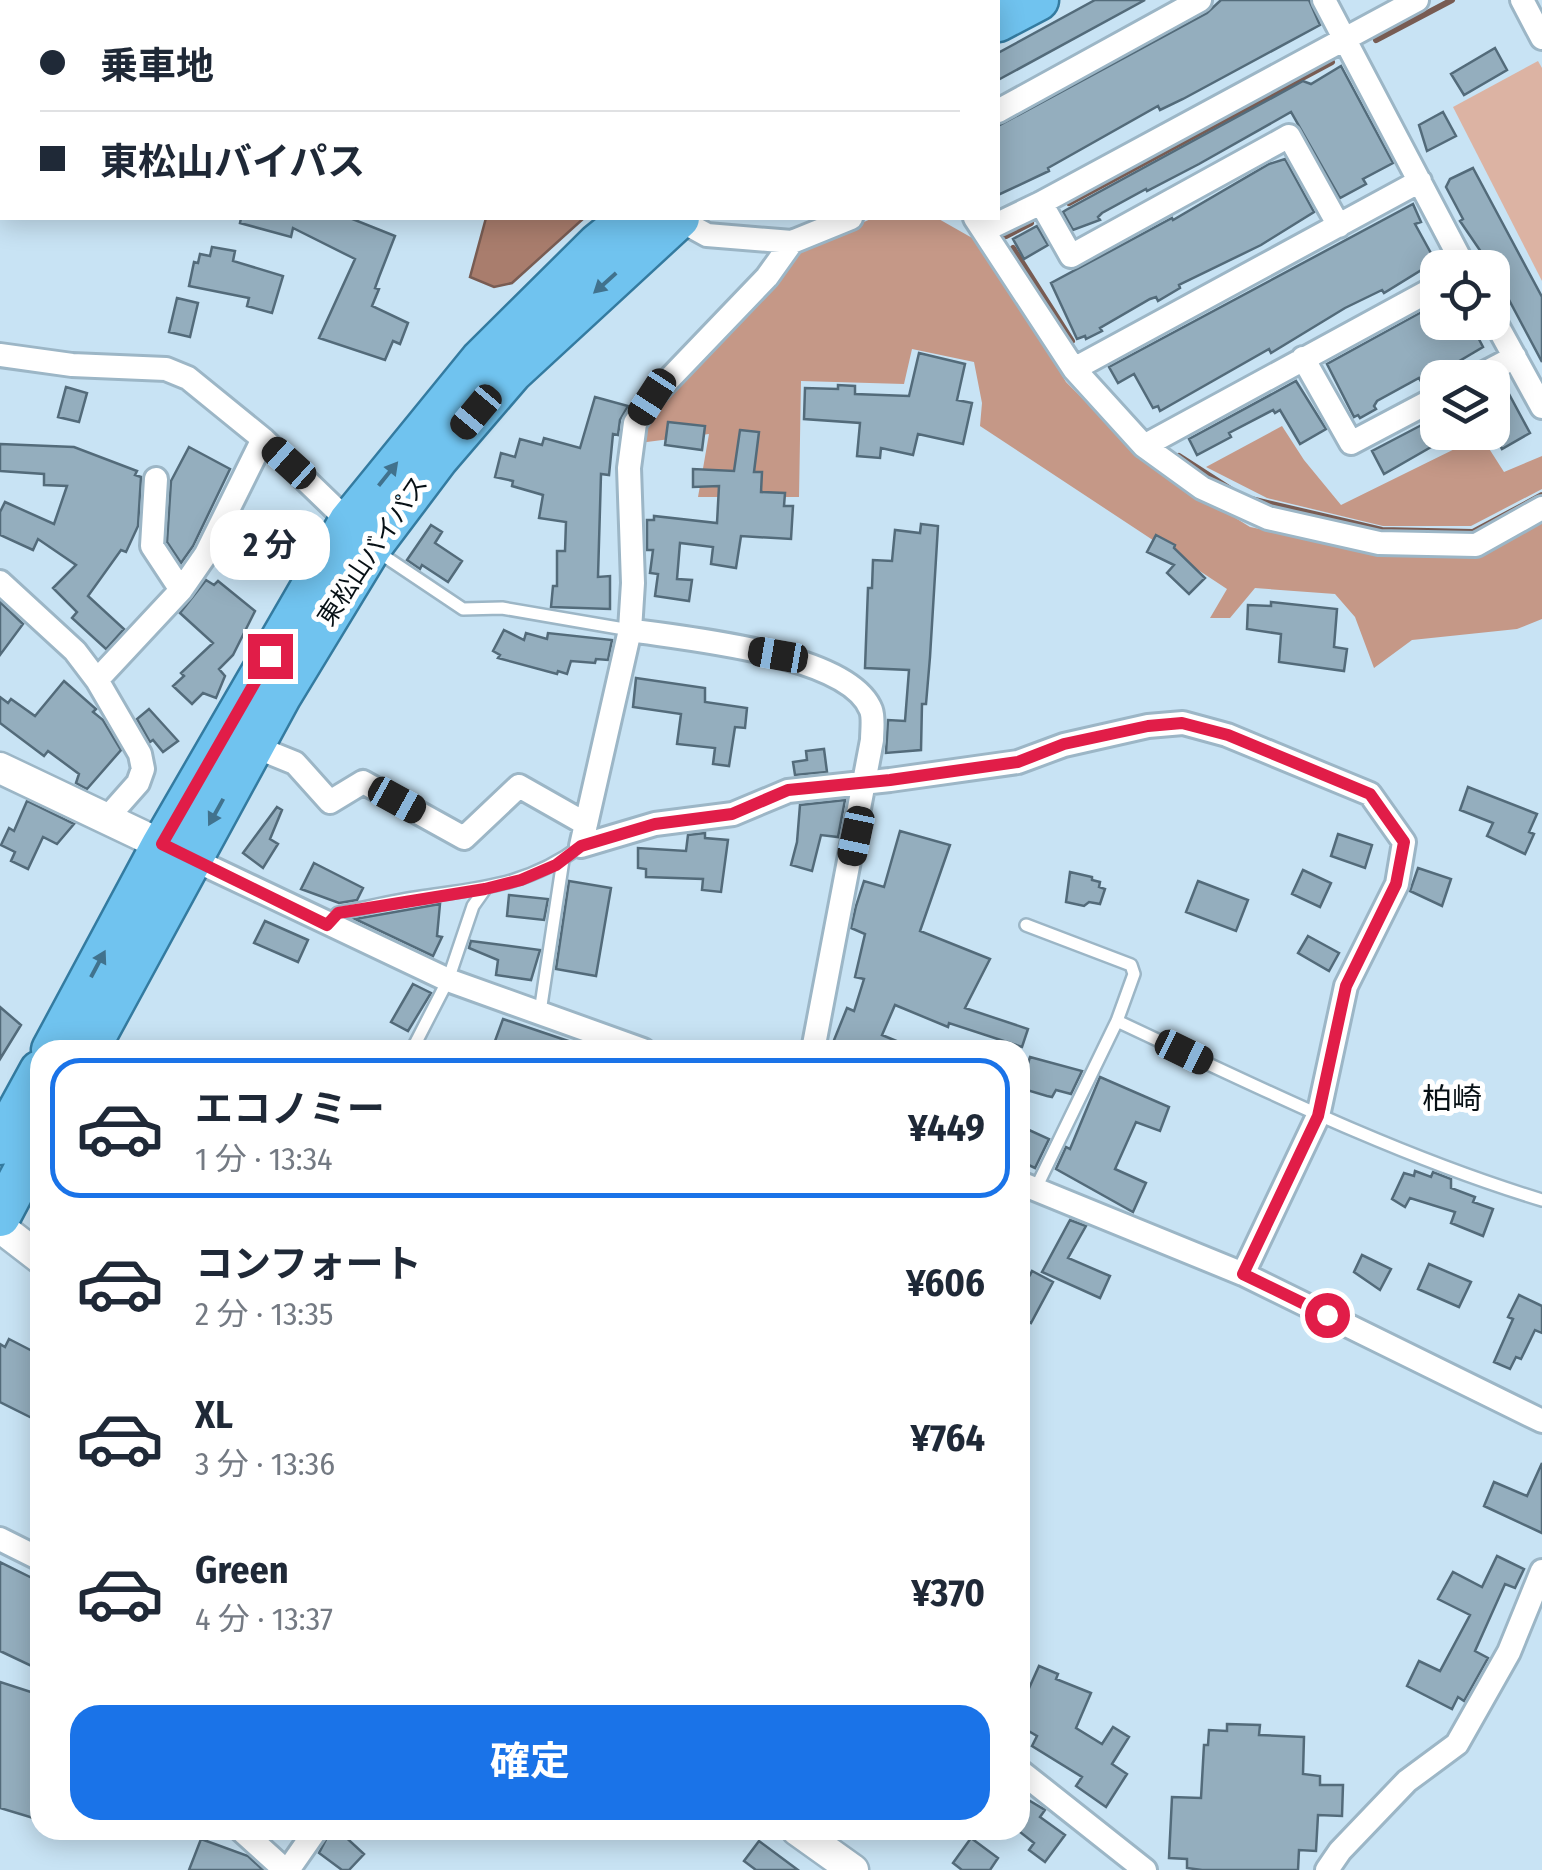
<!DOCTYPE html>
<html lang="ja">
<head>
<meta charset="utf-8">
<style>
	:root { --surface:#fff; --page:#f6f6f7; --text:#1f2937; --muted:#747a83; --line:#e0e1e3; --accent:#1a73e8 }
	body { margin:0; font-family:"Fira Sans Condensed","Noto Sans JP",sans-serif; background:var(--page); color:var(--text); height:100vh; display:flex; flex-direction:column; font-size:38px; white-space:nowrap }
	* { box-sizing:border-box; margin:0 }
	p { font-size:32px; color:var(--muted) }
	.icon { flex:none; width:55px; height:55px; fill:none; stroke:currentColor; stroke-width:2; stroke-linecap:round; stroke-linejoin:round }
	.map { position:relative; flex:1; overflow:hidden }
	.sheet { position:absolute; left:30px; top:1040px; width:1000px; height:800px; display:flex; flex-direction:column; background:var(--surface); border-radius:30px; box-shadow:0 5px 25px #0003 }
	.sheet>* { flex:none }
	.banner { position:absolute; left:0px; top:0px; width:1000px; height:220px; box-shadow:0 5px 25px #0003; display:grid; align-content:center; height:220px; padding:0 40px; background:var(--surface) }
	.fabs { position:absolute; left:1420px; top:250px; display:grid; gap:20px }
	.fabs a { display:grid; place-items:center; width:90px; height:90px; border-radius:20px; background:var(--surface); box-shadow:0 5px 25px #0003; font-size:50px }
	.end { position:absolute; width:45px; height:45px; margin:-22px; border:12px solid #e11d48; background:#fff; box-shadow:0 0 0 5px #fff }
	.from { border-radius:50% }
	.bubble { position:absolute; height:70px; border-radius:30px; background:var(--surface); box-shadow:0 5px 25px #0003; font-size:32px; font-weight:700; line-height:70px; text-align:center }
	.car { position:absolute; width:30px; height:60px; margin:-30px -15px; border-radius:12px; box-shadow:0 0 8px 2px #0007; background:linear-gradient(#222 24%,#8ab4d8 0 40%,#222 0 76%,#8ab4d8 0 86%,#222 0) }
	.banner b { display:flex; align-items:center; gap:35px; height:95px; font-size:38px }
	.banner b+b { border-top:2px solid var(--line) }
	.banner i { width:25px; height:25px; background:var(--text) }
	ul { padding:18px 0 0; list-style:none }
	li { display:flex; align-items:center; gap:30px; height:140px; margin:0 20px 15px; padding:0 20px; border:5px solid transparent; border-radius:30px }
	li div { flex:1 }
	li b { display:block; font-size:38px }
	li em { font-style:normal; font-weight:700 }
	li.selected { border-color:var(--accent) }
	li>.icon { width:90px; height:90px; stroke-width:1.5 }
	.button { display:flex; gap:20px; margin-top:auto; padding:20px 40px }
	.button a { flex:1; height:115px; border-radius:30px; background:var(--accent); color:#fff; font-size:40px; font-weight:700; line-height:115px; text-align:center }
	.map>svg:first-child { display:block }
	.green { fill:#dcb3a3 }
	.forest { fill:#c59887 }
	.water { fill:#a97d6d; stroke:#785c53; stroke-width:2.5 }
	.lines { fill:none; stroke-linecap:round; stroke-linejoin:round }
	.stream { stroke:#785c53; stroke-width:6 }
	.building { fill:#94aebe; stroke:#536b7a; stroke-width:2.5 }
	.service-casing { stroke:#9cb6c6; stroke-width:16 }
	.minor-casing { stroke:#9cb6c6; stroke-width:28 }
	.tertiary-casing { stroke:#9cb6c6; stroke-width:35 }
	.trunk-casing { stroke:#347ba0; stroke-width:45 }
	.service { stroke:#fff; stroke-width:11 }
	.minor { stroke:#fff; stroke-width:22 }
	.tertiary { stroke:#fff; stroke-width:30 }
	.trunk { stroke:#70c3ef; stroke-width:40 }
	.oneway { fill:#41728d }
	.route { stroke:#e11d48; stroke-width:12 }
	.labels { text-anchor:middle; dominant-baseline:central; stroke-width:10; stroke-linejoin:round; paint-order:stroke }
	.street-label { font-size:25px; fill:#071015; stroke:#fff }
	.quarter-label { font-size:30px; fill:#071015; stroke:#fff }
</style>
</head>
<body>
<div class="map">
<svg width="1542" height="1870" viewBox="0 0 1542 1870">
	<rect width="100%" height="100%" fill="#c8e3f4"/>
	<!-- green -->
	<path class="green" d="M1538 61 1542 68V281L1453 107Z"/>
	<!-- forest -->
	<path class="forest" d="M873 218H937L981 243 1066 382 1147 463 1250 527 1378 553H1471L1542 517V619L1517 629 1412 640 1374 668 1355 617 1335 594 1255 588 1230 618H1210L1227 589 980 426 982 403 974 362 912 349 904 384 801 381 799 497H698L709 434 639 443 641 425 800 244 839 233Z
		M1282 426 1304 460 1341 505 1481 436 1504 472 1542 456V489L1471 526H1383L1267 498 1206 467Z"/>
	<!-- water -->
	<path class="water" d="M486 218H584L512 283 494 287 470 277Z"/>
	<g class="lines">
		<!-- stream -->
		<path class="stream" d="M1376 40 1452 0
			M1069 203 1332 62
			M1006 236 1031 223
			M1013 248 1072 341
			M1179 456 1235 492
			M1251 499 1382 530 1473 532 1542 495"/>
	</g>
	<!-- building -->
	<path class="building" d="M1095 0H1145L998 80V53Z
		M1221 0H1309L1320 25 1183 99 1160 110 1158 106 1048 168 1049 171 998 195V126L1207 13Z
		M1495 48 1507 70 1464 95 1451 74Z
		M1341 66 1393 163 1363 179 1366 184 1340 198 1291 112 1199 164 1147 191 1146 189 1102 213 1098 217 1100 220 1073 230 1063 212 1066 210 1303 81 1311 84Z
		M1443 112 1456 136 1427 151 1419 125Z
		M1285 159 1314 212 1261 245 1179 285 1180 288 1158 301 1156 297 1150 299 1100 328 1102 331 1086 339 1085 336 1077 339 1051 283 1172 218 1173 220 1269 164Z
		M1473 168 1542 297V362L1492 268 1460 221 1463 219 1446 187 1450 179Z
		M1413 204 1421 222 1415 224 1432 255 1427 258 1431 264 1384 293 1382 290 1345 308 1271 353 1269 349 1160 411 1158 406 1153 408 1134 374 1118 383 1109 367Z
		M241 218H350L395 236 379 277 375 288 379 289 372 306 408 323 400 344 393 341 385 360 319 338 355 259 293 228 291 237 240 223Z
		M1037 226 1048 245 1024 259 1013 239Z
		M212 247 235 251 233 261 283 276 272 313 247 306 249 298 189 286 194 262 198 263 200 254 210 256Z
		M177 298 198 303 190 337 169 332Z
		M1438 303V322H1470L1483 347 1422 383 1419 378 1377 401 1374 406 1376 409 1360 418 1358 415 1354 417 1327 364Z
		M919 353 965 364 957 400 972 403 963 444 918 434 913 455 881 448 880 458 857 456 860 423 804 419 805 388 838 389V385L855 386V394L909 396Z
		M1296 381 1326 429 1300 444 1280 410 1275 413 1273 410 1229 433 1231 437 1197 455 1189 439Z
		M1502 381 1530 433 1502 449 1492 431V386Z
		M66 387 87 393 79 422 58 417Z
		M595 397 628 406 620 420 618 435 613 434 609 475 601 474 598 577 610 576V609L551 607 553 586H557V551H565L566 522 539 518 543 495 512 486 513 481 495 477 501 453 515 457 520 439 542 445 544 438 580 448Z
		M1435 418 1438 432H1442L1445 439 1384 474 1372 451Z
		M668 422 705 426 702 450 665 445Z
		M740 430 759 432 754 472H762L761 492 785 493 784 506H793L791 539 741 536 736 568 711 564 713 547 680 543 677 579 692 580 689 601 655 596 658 574 650 573 653 550H647V520H654V516L717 523 719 486 693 487V469L734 471Z
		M0 444 74 447 137 471 135 475 141 477 138 526 126 552 121 550 88 596 124 629 106 649 72 618 77 612 53 588 76 565 38 539 33 550 0 535V512L5 502 54 524 67 486 44 485V474L0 471Z
		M189 447 230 469 193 546 181 563 167 542 171 481Z
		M921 524 938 526 930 657 926 704H922L921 750 886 753 888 720 905 721 909 670 865 668 868 588H872L873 560 892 561 895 530 920 533Z
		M431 525 442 532 435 543 462 561 448 582 422 565 420 569 407 560Z
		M1156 535 1175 545 1174 548 1205 578 1189 594 1167 573 1174 565 1147 552Z
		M206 580 214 585 218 581 255 611 233 655 219 669 225 676 216 698 203 693 192 704 173 686 184 676 181 673 213 643 180 613Z
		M0 602 23 624 0 655Z
		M1271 602 1337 609 1334 647 1347 649 1344 671 1279 662 1281 634 1247 629 1248 605 1271 606Z
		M504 630 524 640 526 633 547 639 548 633 612 640 608 660 596 659 595 663 571 661 567 674 558 671 557 674 498 658 500 655 493 651Z
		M636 678 705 688V702L747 708 745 728 735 727 729 766 713 764 715 748 677 744 681 714 633 707Z
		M64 681 96 709 93 712 103 720 121 750 87 789 76 783 79 774 48 751 44 756 0 723V697L8 703 11 699 35 716Z
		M149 709 178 741 163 752 153 740 150 742 137 719Z
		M824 749 827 772 795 775 793 762 807 760 806 751Z
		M1468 787 1537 814 1529 832 1534 834 1525 854 1487 836 1493 823 1460 810Z
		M845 800 838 837 821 835 812 871 791 865 797 842 800 805Z
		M27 801 74 824 57 844 43 837 28 869 11 861 15 852 1 845 9 828 14 831Z
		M277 807 282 810 270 839 278 844 263 868 243 853Z
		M900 831 950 845 920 931 990 959 965 1008 1028 1029 1022 1047 949 1023 948 1027 895 1005 882 1035 918 1050H830L847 1008 854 1011 864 979 855 977 865 934 851 928 856 906 864 881 884 887Z
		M705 833V838L728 840 721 892 702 890 703 879 646 877V869L638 868V848L686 851 688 835Z
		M1338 834 1372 845 1365 868 1331 856Z
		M314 863 363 888 357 900 339 903 301 889Z
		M1418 868 1451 879 1442 906 1410 891Z
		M1303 870 1331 883 1320 907 1292 894Z
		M1070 872 1092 877V880L1100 882 1099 887 1105 889 1100 904 1089 902 1084 906 1066 902Z
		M569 881 611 888 596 976 556 969Z
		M1198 881 1248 900 1236 931 1186 912Z
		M509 895 548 899 544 920 507 916Z
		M440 904 437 936 442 937 433 956 355 919Z
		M265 921 308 940 298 962 254 943Z
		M1308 936 1339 953 1329 971 1298 953Z
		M471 941 540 950 531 980 496 975 498 960 469 948Z
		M413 984 431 993 408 1031 391 1022Z
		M0 1007 21 1025 0 1059Z
		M503 1019 586 1047V1050H522L495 1041Z
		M1030 1057 1082 1071 1071 1094 1056 1090 1052 1097 1047 1096 1020 1088Z
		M1100 1077 1169 1107 1160 1131 1136 1122 1115 1169 1146 1183 1133 1212 1056 1169 1066 1147 1070 1149Z
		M1029 1130 1049 1139 1035 1168 1020 1161V1151Z
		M1415 1171 1431 1177 1433 1172 1451 1179V1188L1475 1197 1473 1202 1493 1209 1483 1236 1451 1223 1455 1212 1410 1198 1405 1207 1392 1199 1404 1173 1414 1176Z
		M1070 1220 1086 1226 1068 1258 1110 1276 1100 1298 1042 1272Z
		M1362 1255 1391 1269 1380 1290 1354 1272Z
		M1429 1264 1471 1282 1459 1307 1418 1289Z
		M1020 1270 1030 1275 1032 1271 1053 1282 1031 1323 1020 1317Z
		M1519 1295 1542 1306V1333L1535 1330 1521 1359 1516 1357 1510 1369 1494 1362 1513 1319 1508 1317Z
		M9 1339 40 1355V1422L0 1402V1344L5 1347Z
		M1542 1463V1533L1484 1506 1494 1482 1527 1496Z
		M1497 1556 1524 1569 1515 1588 1505 1584 1475 1651 1488 1658 1464 1701 1458 1697 1452 1709 1407 1686 1419 1661 1440 1671 1470 1615 1438 1599 1453 1572 1482 1587Z
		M0 1562 40 1582V1670L0 1651Z
		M1039 1666 1058 1674 1056 1679 1091 1693 1076 1728 1102 1744 1113 1727 1129 1737 1112 1764 1127 1774 1106 1807 1076 1786 1082 1777 1032 1746 1037 1736 1020 1726V1691L1026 1695Z
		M0 1682 40 1695V1820L0 1808Z
		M1227 1724 1260 1725 1259 1735 1304 1737 1303 1774 1320 1776V1785H1343L1342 1816 1318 1815 1316 1851 1299 1850 1298 1870H1202L1187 1868V1859L1169 1858 1172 1797 1201 1798 1204 1745H1208L1209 1730 1227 1731Z
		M1020 1795 1045 1810 1040 1817 1065 1835 1045 1862 1029 1850 1034 1843 1020 1832Z
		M331 1830H338L364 1854 349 1870H342L319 1853Z
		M971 1838 998 1858 990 1870H962L953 1863Z
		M201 1839 248 1856 263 1870H189Z
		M759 1841 798 1870H756L744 1861Z"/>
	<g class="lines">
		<!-- service casing -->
		<g class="service-casing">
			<path id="service" d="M688 2 693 0
				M378 552 463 609 502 608 630 630
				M328 923 338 913C365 908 393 901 421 897 483 888 529 885 581 846
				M1026 925 1131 965 1134 974 1117 1021 1036 1188
				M540 1012 563 860
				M1117 1021C1256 1086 1394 1155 1542 1200
				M412 1050 448 980 473 906 485 889"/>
		</g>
		<!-- minor casing -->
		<g class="minor-casing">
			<path id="minor" d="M159 0 161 2
				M365 0 367 2
				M392 0 394 2
				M1324 0 1465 268
				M1522 0 1542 38
				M267 2 269 0
				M424 2 426 0
				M523 2V0
				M998 111 1200 0
				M1041 203 1071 256 1289 136 1339 226
				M676 218 707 235 792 242 851 218
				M975 218 1074 369 1144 446 1202 488 1268 518 1379 543 1476 545 1542 508
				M985 230 1041 203 1417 0
				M1492 316 1542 407
				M0 355 72 365 166 369 188 378 263 439 349 522
				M1303 358 1351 443 1438 397
				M1074 369 1420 181
				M1475 378 1515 357
				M1144 446 1438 286
				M156 479 152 546 181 590
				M0 582 75 651 97 680 140 754 143 769 138 783 107 818
				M630 630C685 639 849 653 871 710 874 718 872 731 872 740L813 1050
				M97 680 181 590 206 554 263 439
				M253 746 295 763 330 802 363 782 464 838 519 786 586 824
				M581 846 655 824 733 814 788 791 890 780 1018 762 1064 745 1148 726 1183 723 1227 735 1370 794 1404 842 1397 884 1346 986 1318 1116 1243 1274
				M581 846 630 630 633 583 629 468 635 423 652 397 767 277 792 242
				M182 854 448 980 643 1050
				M1020 1183 1243 1274 1542 1421
				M0 1539 40 1559
				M1020 1771 1145 1870
				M241 1830 285 1870
				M288 1870 316 1830
				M1327 1870 1340 1851 1407 1781 1457 1744 1509 1652 1542 1571"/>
		</g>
		<!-- tertiary casing -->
		<g class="tertiary-casing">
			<path id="tertiary" d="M0 768 162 845
				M0 1227 40 1258
				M797 1830 853 1870"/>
		</g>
		<!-- trunk casing -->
		<g class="trunk-casing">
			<path id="trunk" d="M942 2 947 0
				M998 21 1038 0
				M52 1050 162 845 349 522 481 360 598 244 630 218
				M88 1050 281 695 371 547 438 458 512 372 679 218
				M0 1144 40 1071
				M0 1216 40 1140"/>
		</g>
		<!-- service -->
		<use href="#service" class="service"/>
		<!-- minor -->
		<use href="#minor" class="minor"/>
		<!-- tertiary -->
		<use href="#tertiary" class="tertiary"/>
		<!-- trunk -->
		<use href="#trunk" class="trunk"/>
	</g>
	<!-- one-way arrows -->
	<defs><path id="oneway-solid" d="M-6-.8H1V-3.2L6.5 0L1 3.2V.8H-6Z" transform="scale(2.5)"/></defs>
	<g class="oneway">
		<use href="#oneway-solid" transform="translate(605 283) rotate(138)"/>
		<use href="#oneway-solid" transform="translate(388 474) rotate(-51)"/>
		<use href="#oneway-solid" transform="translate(216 812) rotate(119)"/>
		<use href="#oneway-solid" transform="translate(98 964) rotate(-62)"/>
	</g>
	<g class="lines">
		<!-- route -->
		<path class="route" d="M270 656 162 844 327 925 338 913 485 889 521 880 556 865 581 846 655 824 732 814 788 790 890 780 1018 762 1064 744 1148 726 1182 723 1228 735 1370 794 1404 842 1396 884 1346 986 1318 1116 1243 1274 1327 1315"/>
	</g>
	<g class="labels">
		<!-- street labels -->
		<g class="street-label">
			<text transform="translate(373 551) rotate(-56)">東松山バイパス</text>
		</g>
		<!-- quarter labels -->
		<g class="quarter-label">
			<text x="1452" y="1099">柏崎</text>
		</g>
	</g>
</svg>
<div class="fabs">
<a><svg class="icon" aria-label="locate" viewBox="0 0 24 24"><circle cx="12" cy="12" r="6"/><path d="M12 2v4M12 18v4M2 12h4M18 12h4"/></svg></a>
<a><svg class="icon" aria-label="layers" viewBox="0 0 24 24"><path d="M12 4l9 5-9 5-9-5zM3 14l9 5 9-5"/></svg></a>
</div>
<i class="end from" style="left:1327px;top:1315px"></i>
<i class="end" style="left:270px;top:656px"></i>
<div class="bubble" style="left:210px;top:510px;width:120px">2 分</div>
<i class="car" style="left:652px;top:397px;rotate:213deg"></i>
<i class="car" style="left:476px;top:412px;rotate:220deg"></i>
<i class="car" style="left:289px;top:463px;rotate:312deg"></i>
<i class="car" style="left:778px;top:655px;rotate:280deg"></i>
<i class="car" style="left:397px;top:800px;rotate:119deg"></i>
<i class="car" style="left:856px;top:836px;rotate:192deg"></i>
<i class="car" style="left:1184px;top:1052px;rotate:116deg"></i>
<div class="banner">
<b><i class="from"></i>乗車地</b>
<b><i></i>東松山バイパス</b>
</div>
<section class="sheet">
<ul>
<li class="selected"><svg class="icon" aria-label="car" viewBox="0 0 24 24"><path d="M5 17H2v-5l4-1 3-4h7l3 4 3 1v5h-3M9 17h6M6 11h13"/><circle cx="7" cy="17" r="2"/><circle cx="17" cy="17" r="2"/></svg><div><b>エコノミー</b><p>1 分 · 13:34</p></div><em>¥449</em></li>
<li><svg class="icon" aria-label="car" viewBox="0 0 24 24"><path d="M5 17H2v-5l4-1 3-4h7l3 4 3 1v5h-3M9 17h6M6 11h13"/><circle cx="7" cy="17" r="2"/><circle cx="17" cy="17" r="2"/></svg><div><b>コンフォート</b><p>2 分 · 13:35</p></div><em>¥606</em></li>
<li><svg class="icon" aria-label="car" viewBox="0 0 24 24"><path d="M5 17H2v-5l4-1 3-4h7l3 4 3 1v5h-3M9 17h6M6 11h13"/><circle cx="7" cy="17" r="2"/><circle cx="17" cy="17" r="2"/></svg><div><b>XL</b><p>3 分 · 13:36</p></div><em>¥764</em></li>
<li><svg class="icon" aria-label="car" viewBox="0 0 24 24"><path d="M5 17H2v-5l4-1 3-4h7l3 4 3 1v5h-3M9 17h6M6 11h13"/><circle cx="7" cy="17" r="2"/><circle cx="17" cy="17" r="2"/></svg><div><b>Green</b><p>4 分 · 13:37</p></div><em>¥370</em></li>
</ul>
<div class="button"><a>確定</a></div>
</section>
</div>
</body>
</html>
